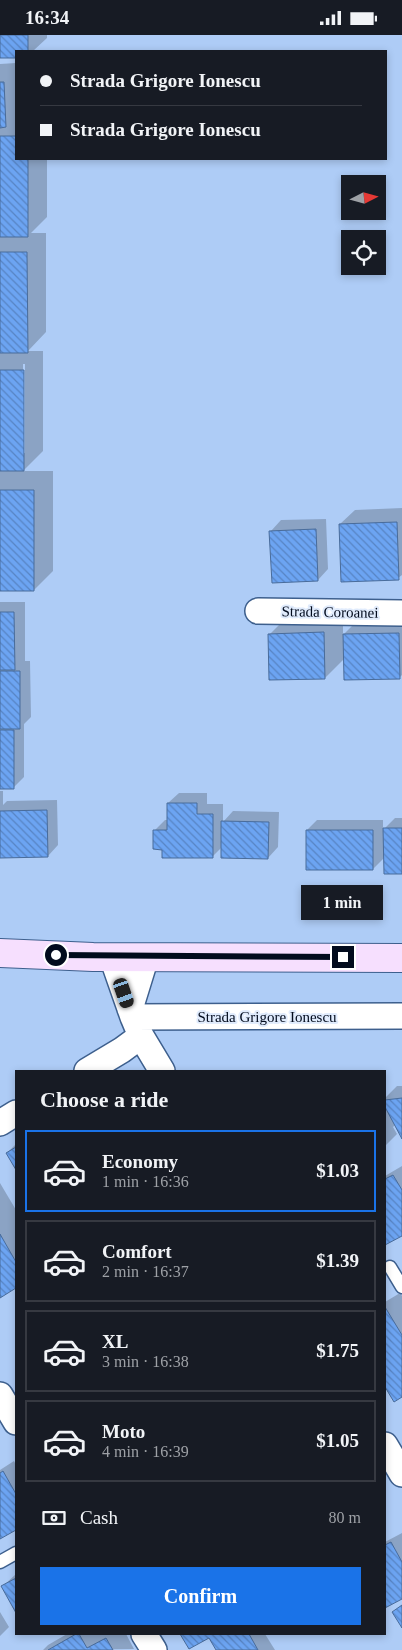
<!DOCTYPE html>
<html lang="en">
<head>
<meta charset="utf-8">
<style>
	:root { --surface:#171b24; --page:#20242c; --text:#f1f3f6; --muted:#9ea1a6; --line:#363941; --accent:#1a73e8 }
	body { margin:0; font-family:Georgia,serif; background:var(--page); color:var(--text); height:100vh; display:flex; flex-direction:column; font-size:19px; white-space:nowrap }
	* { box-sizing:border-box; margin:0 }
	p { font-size:16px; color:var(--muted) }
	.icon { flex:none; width:28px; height:28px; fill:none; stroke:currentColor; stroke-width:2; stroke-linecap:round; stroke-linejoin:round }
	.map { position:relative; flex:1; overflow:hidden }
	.sheet { position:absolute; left:15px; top:1035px; width:371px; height:565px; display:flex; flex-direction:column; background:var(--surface); border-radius:0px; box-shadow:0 2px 8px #0003 }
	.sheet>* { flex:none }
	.top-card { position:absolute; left:15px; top:15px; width:372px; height:110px; border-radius:0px; box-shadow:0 2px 8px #0003; display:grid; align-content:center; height:110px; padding:0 25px; background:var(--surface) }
	.needle { width:32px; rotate:84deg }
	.buttons { position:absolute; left:341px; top:140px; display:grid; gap:10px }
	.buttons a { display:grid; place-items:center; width:45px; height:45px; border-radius:0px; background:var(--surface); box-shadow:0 2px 8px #0003; font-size:25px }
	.end { position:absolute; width:22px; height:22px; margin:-11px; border:6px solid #020b1d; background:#fff; box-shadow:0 0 0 2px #fff }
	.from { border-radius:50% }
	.bubble { position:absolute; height:35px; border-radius:0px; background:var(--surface); box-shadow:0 2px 8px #0003; font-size:16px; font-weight:700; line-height:35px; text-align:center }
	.car { position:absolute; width:15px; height:30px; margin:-15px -8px; border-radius:6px; box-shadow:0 0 4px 1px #0007; background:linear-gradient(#222 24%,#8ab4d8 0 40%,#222 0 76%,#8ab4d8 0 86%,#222 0) }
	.top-card b { display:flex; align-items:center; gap:18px; height:48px; font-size:19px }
	.top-card b+b { border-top:1px solid var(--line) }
	.top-card i { width:12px; height:12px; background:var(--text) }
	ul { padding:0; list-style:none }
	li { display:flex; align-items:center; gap:15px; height:82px; margin:0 10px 8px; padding:0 15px; border:2px solid var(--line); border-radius:0px }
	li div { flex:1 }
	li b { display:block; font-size:19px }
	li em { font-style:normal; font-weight:700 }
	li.selected { border-color:var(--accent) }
	li>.icon { width:45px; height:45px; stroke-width:1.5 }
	h2 { padding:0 25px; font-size:22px; line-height:60px }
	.pay { display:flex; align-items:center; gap:12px; height:55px; padding:0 25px; font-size:19px }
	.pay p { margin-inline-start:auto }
	.action { display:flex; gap:10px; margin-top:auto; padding:10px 25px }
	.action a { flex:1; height:58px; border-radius:0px; background:var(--accent); color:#fff; font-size:20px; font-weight:700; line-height:58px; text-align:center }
	.status { display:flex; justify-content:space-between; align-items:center; height:35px; padding:0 25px; background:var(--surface); direction:ltr }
	.status svg { height:14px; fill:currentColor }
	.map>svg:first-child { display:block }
	.shadow { fill:#0003; fill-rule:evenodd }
	.building { fill:url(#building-back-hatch); stroke:#496c9b }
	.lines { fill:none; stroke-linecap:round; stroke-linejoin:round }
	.lane-casing { stroke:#3d5f8d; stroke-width:15 }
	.street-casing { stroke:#3d5f8d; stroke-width:28 }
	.secondary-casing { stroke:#3d5f8d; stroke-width:30 }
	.lane { stroke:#fff; stroke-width:12 }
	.street { stroke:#fff; stroke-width:25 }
	.secondary { stroke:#f6dffe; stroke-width:28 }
	.route { stroke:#020b1d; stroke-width:6 }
	.labels { text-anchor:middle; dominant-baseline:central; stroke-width:4; stroke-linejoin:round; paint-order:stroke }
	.street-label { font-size:15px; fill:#020b1d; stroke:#e0ebfc }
</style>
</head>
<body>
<div class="status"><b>16:34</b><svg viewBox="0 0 49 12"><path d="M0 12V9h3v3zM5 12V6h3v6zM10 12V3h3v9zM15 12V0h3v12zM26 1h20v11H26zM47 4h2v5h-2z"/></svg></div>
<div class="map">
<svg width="402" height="1615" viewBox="0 0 402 1615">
	<defs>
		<pattern id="building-back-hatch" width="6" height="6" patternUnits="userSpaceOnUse" patternTransform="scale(1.25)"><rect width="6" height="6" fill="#6ca4f2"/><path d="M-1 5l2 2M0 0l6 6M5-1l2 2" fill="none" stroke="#5784c3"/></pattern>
	</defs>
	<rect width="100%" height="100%" fill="#aeccf6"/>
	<!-- shadow -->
	<path class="shadow" d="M0 0H47V3L33 16H16V22H0Z
		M16 28V80L15 82H16V124H47V182L31 198H46V297L28 316H43V416L23 436H53V536L34 555H0V29ZM23 329H25V418H23Z
		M402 473V540L398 543 340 489 355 475Z
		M326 484 328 534 318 545 271 496 281 485Z
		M0 567H25V626H30L31 682 24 689V742L14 752H0Z
		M343 579V600L363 580 402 579V640L399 643 345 623 325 643 270 599 289 580Z
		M0 756H3V770L7 766 57 765 58 810 48 821 0 822Z
		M179 758H207V769H223V787L233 776 279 777 278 812 268 823 222 812 212 822 163 813 154 796 165 785H168V768Z
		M395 783H402V838L385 822 373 834 307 795 317 785H383V795Z
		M397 1051H402V1101L396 1089 393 1092 397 1099 385 1111V1063Z
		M16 1109V1133L7 1118Z
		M402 1131V1199L385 1209V1141Z
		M0 1148 16 1175V1252L0 1262Z
		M400 1258 402 1261V1361L385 1349V1267Z
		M14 1426 16 1430V1493L0 1503V1435Z
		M402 1498V1562L385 1572V1507Z
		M16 1539V1575L3 1551Z
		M0 1577 9 1592 0 1601Z
		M67 1599H101V1600L104 1599H126L134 1614 43 1615 48 1610Z
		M182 1599H265L275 1615H218L210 1601 190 1612Z"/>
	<!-- building -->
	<path class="building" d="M0 0H28V16H16V23H0Z
		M0 47H4L6 92 0 93Z
		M0 101H16V124H28V202H0Z
		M0 217H27L28 318H0Z
		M0 335H24V436H0Z
		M0 455H34V556H0Z
		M397 487 399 545 341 547 339 489Z
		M316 494 318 546 272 548 269 496Z
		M0 577H14L15 635H0Z
		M324 597 325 644 269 645 268 599Z
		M399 598 400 644 344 645 343 599Z
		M0 636H20V694H0Z
		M0 695H14V754H0Z
		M167 768H197V779H213V823H162V815L153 814V795H167Z
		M47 775 48 822 0 823V776Z
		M221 786 269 787 268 824 221 823Z
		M383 793H402V839H384Z
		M306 795H373V835H306Z
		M402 1063V1104L385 1072V1065Z
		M16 1112V1135L6 1118Z
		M393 1140 402 1155V1201L385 1210V1144Z
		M0 1199 16 1227V1253L0 1263Z
		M385 1272 402 1300V1362L394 1367 385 1352Z
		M3 1436 16 1459V1495L0 1504V1438Z
		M391 1507 402 1527V1564L385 1573V1510Z
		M16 1543V1578L1 1551Z
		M402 1570V1593L392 1577Z
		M76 1599H79L87 1613 106 1603 113 1615H48Z
		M180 1599H249L258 1615H216L209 1603 189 1614Z"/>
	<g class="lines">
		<!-- lane casing -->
		<g class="lane-casing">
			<path id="lane" d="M390 1232 402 1252
				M0 1527 16 1518"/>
		</g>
		<!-- street casing -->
		<g class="street-casing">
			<path id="street" d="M258 576 402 578
				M112 922 133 982 141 1001 162 1036
				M130 974 146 922
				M133 982 402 981
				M87 1036 122 1015 141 1001
				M0 1088 16 1078
				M0 1360 16 1387
				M385 1410 402 1439
				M144 1599 154 1615"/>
		</g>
		<!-- secondary casing -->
		<g class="secondary-casing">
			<path id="secondary" d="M0 918 93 922 402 923"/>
		</g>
		<!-- lane -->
		<use href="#lane" class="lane"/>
		<!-- street -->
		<use href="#street" class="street"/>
		<!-- secondary -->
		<use href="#secondary" class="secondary"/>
	</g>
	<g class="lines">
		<!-- route -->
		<path class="route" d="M56 920 343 922"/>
	</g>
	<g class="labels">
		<!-- street labels -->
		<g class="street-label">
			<text transform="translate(330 577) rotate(1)">Strada Coroanei</text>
			<text x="267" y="982">Strada Grigore Ionescu</text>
		</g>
	</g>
</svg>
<div class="buttons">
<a><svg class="needle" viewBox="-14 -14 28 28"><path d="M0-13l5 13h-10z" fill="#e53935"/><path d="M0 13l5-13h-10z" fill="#9ea1a6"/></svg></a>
<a><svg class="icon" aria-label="locate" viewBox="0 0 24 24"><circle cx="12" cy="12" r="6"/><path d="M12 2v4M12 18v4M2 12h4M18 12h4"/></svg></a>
</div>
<i class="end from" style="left:56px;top:920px"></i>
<i class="end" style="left:343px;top:922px"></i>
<div class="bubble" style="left:301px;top:850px;width:82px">1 min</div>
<i class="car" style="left:124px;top:958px;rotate:161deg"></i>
<div class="top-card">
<b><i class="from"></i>Strada Grigore Ionescu</b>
<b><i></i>Strada Grigore Ionescu</b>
</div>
<section class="sheet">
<h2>Choose a ride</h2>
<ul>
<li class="selected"><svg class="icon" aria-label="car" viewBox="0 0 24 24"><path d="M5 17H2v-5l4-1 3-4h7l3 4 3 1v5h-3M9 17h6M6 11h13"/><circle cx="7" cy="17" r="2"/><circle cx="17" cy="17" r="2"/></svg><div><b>Economy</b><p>1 min · 16:36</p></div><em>$1.03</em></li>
<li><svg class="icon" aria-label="car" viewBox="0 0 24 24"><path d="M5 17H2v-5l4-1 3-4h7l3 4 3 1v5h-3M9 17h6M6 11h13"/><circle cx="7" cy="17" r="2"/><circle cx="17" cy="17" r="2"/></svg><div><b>Comfort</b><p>2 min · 16:37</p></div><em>$1.39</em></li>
<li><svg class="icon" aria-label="car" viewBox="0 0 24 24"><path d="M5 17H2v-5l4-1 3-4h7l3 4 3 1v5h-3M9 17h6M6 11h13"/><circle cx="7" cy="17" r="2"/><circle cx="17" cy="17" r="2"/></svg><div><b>XL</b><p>3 min · 16:38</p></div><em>$1.75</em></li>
<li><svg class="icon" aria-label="car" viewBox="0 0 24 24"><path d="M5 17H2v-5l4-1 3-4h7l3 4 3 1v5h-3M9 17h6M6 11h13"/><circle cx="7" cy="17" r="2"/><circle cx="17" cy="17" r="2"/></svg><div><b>Moto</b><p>4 min · 16:39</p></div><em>$1.05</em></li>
</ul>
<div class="pay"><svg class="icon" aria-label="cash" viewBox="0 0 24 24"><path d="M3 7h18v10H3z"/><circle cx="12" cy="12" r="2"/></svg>Cash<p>80 m</p></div>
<div class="action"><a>Confirm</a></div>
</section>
</div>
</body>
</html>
